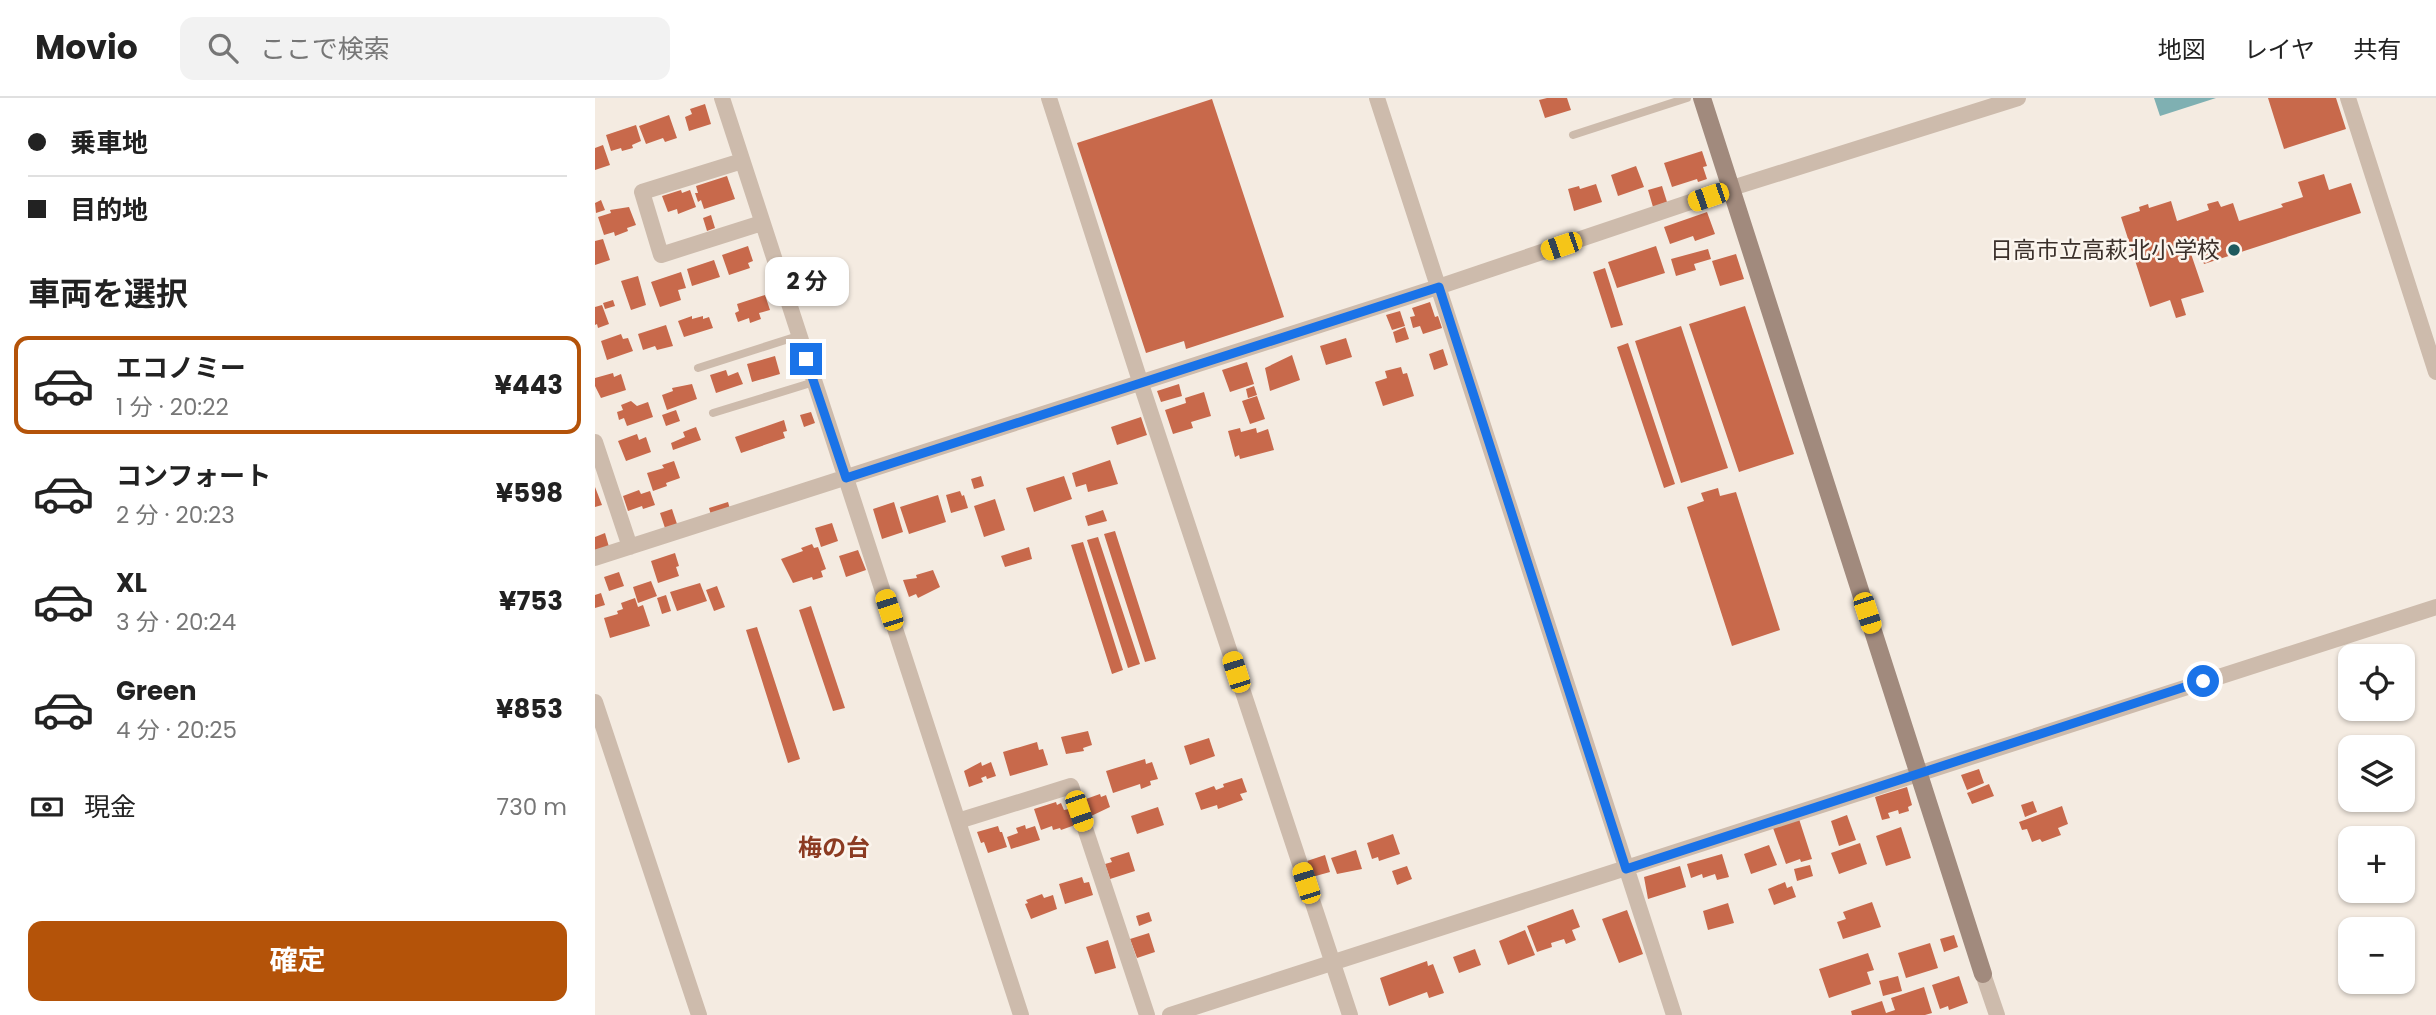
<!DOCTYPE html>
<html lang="ja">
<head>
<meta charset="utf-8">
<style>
	:root { --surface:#fff; --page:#f2f2f2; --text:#222; --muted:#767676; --line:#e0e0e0; --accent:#b45309 }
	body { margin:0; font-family:Poppins,"Noto Sans JP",sans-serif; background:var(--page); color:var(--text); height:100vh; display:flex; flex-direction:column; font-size:26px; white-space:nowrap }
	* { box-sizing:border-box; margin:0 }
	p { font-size:23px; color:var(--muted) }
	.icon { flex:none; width:38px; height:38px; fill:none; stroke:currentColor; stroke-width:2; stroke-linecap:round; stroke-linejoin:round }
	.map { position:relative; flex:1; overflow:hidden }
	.drawer { display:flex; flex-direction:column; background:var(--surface); width:595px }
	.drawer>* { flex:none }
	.guide { display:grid; align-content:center; height:154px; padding:0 28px; background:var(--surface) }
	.fabs { position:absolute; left:1743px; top:546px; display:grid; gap:14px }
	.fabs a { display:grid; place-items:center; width:77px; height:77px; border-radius:14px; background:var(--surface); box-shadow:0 2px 5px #0004; font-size:35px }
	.end { position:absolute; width:32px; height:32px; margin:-16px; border:9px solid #1a73e8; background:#fff; box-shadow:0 0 0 4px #fff }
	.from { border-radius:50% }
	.bubble { position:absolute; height:49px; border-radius:14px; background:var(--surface); box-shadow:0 2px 5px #0004; font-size:23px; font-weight:700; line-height:49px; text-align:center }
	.car { position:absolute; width:21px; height:42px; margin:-21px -10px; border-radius:9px; box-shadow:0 0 5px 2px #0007; background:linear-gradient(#f5c518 24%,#345 0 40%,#f5c518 0 76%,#345 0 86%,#f5c518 0) }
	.guide b { display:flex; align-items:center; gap:24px; height:66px; font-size:26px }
	.guide b+b { border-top:2px solid var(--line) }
	.guide i { width:18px; height:18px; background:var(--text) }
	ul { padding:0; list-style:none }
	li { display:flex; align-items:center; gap:21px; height:98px; margin:0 14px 10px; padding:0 14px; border:4px solid transparent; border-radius:14px }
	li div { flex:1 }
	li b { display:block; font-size:26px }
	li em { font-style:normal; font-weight:700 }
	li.on { border-color:var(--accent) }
	li>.icon { width:63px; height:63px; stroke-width:1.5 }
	h2 { padding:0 28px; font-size:32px; line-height:84px }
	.pay { display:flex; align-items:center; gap:18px; height:77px; padding:0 28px; font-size:26px }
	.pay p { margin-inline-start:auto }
	.button { display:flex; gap:14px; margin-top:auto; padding:14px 28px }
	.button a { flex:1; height:80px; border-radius:14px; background:var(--accent); color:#fff; font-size:28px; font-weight:700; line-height:80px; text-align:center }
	header { display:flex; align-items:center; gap:42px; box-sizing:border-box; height:98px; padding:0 35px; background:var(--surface); border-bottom:2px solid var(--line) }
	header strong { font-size:33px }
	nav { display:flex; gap:38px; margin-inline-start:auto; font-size:24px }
	.search { width:490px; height:63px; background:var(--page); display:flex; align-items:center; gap:18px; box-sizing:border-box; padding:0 24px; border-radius:14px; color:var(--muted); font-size:26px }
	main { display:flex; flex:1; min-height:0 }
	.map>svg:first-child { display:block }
	.water { fill:#7fb0b2 }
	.building { fill:#c8694b }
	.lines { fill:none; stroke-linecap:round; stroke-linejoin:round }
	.lane { stroke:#cdbbac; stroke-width:8 }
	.street { stroke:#cdbbac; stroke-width:16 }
	.secondary { stroke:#a18a7d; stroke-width:18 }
	.route { stroke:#1a73e8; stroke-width:9 }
	.poi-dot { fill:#1f5a5e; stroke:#fbf5ee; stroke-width:2.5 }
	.labels { text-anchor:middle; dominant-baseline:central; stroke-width:5; stroke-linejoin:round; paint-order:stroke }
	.poi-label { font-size:23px; fill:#3b302b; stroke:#fbf5ee; text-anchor:end }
	.neighbourhood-label { font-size:24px; font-weight:bold; fill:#8c3b22; stroke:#fbf5ee }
</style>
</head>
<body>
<header>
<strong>Movio</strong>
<div class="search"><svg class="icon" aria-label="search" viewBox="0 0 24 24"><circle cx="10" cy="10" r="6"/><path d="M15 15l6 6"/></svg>ここで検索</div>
<nav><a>地図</a><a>レイヤ</a><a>共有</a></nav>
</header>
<main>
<section class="drawer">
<div class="guide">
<b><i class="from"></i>乗車地</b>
<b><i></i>目的地</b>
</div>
<h2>車両を選択</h2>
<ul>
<li class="on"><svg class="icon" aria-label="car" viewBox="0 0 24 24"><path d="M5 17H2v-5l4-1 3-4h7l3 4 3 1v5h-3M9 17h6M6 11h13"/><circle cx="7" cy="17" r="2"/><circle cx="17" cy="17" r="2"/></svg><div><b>エコノミー</b><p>1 分 · 20:22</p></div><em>¥443</em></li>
<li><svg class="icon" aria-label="car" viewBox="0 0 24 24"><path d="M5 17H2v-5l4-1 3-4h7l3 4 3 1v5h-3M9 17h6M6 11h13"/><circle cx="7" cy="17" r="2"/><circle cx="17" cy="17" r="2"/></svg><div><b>コンフォート</b><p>2 分 · 20:23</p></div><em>¥598</em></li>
<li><svg class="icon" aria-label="car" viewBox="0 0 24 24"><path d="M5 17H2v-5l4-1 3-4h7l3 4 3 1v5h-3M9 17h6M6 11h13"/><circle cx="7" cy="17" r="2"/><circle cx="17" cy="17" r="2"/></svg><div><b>XL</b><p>3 分 · 20:24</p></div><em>¥753</em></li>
<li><svg class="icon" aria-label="car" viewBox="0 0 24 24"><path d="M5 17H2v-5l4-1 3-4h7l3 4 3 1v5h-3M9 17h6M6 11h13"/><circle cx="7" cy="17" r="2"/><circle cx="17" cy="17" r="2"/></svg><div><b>Green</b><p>4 分 · 20:25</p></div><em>¥853</em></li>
</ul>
<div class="pay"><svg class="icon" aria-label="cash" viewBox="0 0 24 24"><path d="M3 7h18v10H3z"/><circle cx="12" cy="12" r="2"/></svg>現金<p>730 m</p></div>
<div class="button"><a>確定</a></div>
</section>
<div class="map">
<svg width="1841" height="917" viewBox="0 0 1841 917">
	<rect width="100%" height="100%" fill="#f4ebe1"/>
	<!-- water -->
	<path class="water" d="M1559 0H1621L1565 18Z"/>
	<!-- building -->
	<path class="building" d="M952 0H972L976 12 950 20 944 2Z
		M1673 0H1741L1751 31 1689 51Z
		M617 1 689 219 591 251 589 243 551 255 482 45Z
		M110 6 116 26 94 33 90 19 97 16 95 11Z
		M74 17 82 40 70 44 68 40 51 46 44 28Z
		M41 27 46 43 37 47 38 50 27 53 26 50 16 53 11 37Z
		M8 47 15 67 0 72V50Z
		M1107 53 1112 68 1108 69 1112 81 1103 84 1102 81 1077 89 1069 65Z
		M1041 68 1049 89 1023 98 1016 77Z
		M1729 76 1734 92 1756 85 1766 115 1609 166 1602 147 1594 150 1609 194 1586 201 1591 217 1581 220 1575 202 1555 209 1526 119 1545 113 1544 109 1553 106 1554 110 1576 103 1582 123 1614 112 1612 106 1623 103 1626 109 1638 105 1644 123 1688 109 1686 106 1708 99 1703 84Z
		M132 78 140 101 109 111 106 102 103 104 100 95H103L101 88Z
		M1001 86 1007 104 979 113 973 91 984 88 985 91Z
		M1067 88 1072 104 1058 109 1053 92Z
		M86 92 87 95 95 92 101 109 83 116 82 111 73 114 67 98Z
		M6 102 10 112 1 115 0 105Z
		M34 109 41 127 32 130 33 133 20 138 19 134 9 137 3 119 16 115 15 112Z
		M1112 114 1120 136 1100 143 1098 138 1075 146 1069 129Z
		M116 117 120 130 112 133 108 120Z
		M8 141 15 162 0 167V143Z
		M153 148 158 163 153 165 155 170 134 177 127 157Z
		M1061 148 1070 175 1022 190 1013 164Z
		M1113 151 1116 161 1099 166 1101 172 1081 178 1076 161Z
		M1141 156 1149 181 1125 188 1117 163Z
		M119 162 125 179 97 188 92 171Z
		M1010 170 1028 227 1016 230 998 174Z
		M86 174 91 190 83 192 86 202 65 209 56 184Z
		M43 178 51 207 36 212 26 183Z
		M170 197 175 212 164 215 166 221 155 225 154 220 143 224 140 215 144 213 142 206Z
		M18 202 20 208 10 211 8 205Z
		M835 204 840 219 843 218 847 230 828 236 825 228 818 230 815 219 820 218 817 210Z
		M7 207 14 226 3 230 2 226 0 227V209Z
		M1150 208 1199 356 1144 374 1094 226Z
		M805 213 810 228 797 232 791 217Z
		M97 218V221L108 218V221L114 219 118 230 89 239 83 223Z
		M71 227 78 248 62 252 60 248 48 252 43 236Z
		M1086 228 1133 370 1086 385 1040 243Z
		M810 229 814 241 801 245 798 234Z
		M26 236 28 241 33 240 38 253 12 262 6 243Z
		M751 240 757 259 731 267 725 248Z
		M1033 245 1080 386 1069 390 1022 249Z
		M848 251 853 267 839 272 834 256Z
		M697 257 705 282 675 293 670 270Z
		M180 258 185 276 157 284 152 266Z
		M652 264 659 286 635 294 627 272Z
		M806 269 808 276 812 275 819 298 788 308 780 284 792 280 790 273Z
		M131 272 133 278 143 274 148 286 121 295 115 277Z
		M18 275 19 279 26 276 31 292 6 300 0 288V280Z
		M97 286 102 301 72 312 67 297 78 293 77 290Z
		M584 286 587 298 566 304 562 293Z
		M659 288 662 297 653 300 651 291Z
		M609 294 616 318 596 324 598 330 578 336 570 312 591 305 590 300Z
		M662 298 670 321 655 326 647 303Z
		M36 303 42 308 53 304 58 319 32 328 29 320 24 322 22 314 28 312 26 307Z
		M81 312 85 323 71 328 67 317Z
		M216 314 220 325 209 329 205 317Z
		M546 319 552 337 522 347 516 329Z
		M189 322 192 333 188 334 190 340 146 355 140 339Z
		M101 329 106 342 78 352 76 345 90 339 88 334Z
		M645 330 646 334 661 330 662 335 673 331 679 352 645 361 644 357 640 359 633 333Z
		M42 336 44 342 51 339 56 354 31 363 23 343Z
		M515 362 523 386 493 394 491 386 481 389 477 375Z
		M79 363 85 380 71 385 72 388 58 393 52 375 69 370 67 367Z
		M386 378 389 388 379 391 376 381Z
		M469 378 477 401 439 414 431 390Z
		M0 389 7 407 0 409Z
		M1123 390 1125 398 1141 394 1185 532 1137 548 1092 409 1109 403 1106 395Z
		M44 392 46 396 55 393 60 407 48 411 47 408 33 413 28 398Z
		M365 393 367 398 369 397 373 410 356 415 351 397Z
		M343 397 351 424 314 436 305 409Z
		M400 401 410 432 389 439 379 408Z
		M133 404 135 411 116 417 114 410Z
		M299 404 308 434 287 441 278 411Z
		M77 411 82 426 70 430 65 415Z
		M508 412 512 423 493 428 490 418Z
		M237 425 243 443 226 449 220 430Z
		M520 433 561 561 550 564 509 436Z
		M10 435 14 449 0 454V439Z
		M503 439 545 566 533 570 492 442Z
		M488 444 528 572 517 576 476 447Z
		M217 446 219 450 223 449 231 471 226 473 228 479 218 482 217 479 198 485 186 461 208 453 206 450Z
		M434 449 437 461 410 469 406 458Z
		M263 452 271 472 251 479 244 458Z
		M80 455 84 468 81 469 84 478 63 485 56 463Z
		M338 472 345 489 323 500 321 496 314 499 308 482 322 480 321 477Z
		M24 474 29 488 14 493 9 479Z
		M56 483 62 498 43 505 38 489Z
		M105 485 112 503 82 513 75 494Z
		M122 488 130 509 119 513 111 492Z
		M6 495 10 507 0 510V497Z
		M71 497 76 513 67 516 62 500Z
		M40 500 43 509 48 507 55 528 15 540 9 520 23 516 22 513 28 511 26 505Z
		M216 508 250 610 238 613 204 512Z
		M162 529 205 661 193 665 151 532Z
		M493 633 497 647 488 650 489 653 471 656 466 639Z
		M614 640 620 658 595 667 589 648Z
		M442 644 444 652 448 651 453 667 415 678 408 654Z
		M550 661 551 666 557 664 563 681 555 683 556 687 546 691 545 686 518 695 511 673Z
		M386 664 387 668 396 664 401 678 392 681 391 678 386 680 388 684 374 689 369 673Z
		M1384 671 1389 685 1372 692 1366 677Z
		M647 680 652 694 645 696 648 702 623 711 622 707 606 712 600 695 619 688 621 692 629 689 628 686Z
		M1394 686 1399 698 1377 706 1372 695Z
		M1312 689 1317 707 1313 709 1314 713 1304 716 1303 712 1293 715 1295 720 1287 722 1280 699Z
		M505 696 506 699 511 697 515 709 494 719 488 702Z
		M1438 703 1442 714 1430 719 1426 707Z
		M461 704 462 707 466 705 469 712 474 711 480 727 466 732 465 730 458 732 457 728 446 732 439 711Z
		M1467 708 1473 726 1463 730 1466 737 1447 744 1445 741 1437 744 1432 731 1427 732 1424 724Z
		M563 709 569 727 542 736 536 718Z
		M1252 717 1261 742 1244 748 1236 723Z
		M1204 721 1217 761 1206 764 1205 761 1191 766 1178 730Z
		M430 727 431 731 440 728 445 742 416 751 412 739 423 735 421 730Z
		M403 728 405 734H407L412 749 393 755 389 744 386 745 382 734Z
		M1306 729 1316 760 1291 768 1281 738Z
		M798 736 805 756 784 763 783 759 777 761 772 745Z
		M1265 745 1272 766 1244 776 1236 755Z
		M1174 747 1182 767 1156 776 1149 756Z
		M761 752 767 771 742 776 736 760Z
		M534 754 540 773 515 781 510 766 517 764 515 760Z
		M1127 756 1134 779 1122 782 1120 776 1108 780 1107 776 1096 780 1092 766Z
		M730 757 735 774 717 779 712 763Z
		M1215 767 1218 778 1202 783 1199 771Z
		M812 768 817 781 802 787 797 773Z
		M1085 768 1091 789 1053 801 1049 779Z
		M487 779 489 785 494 784 498 797 470 806 464 786Z
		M1190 784 1192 790 1197 788 1201 799 1179 807 1173 791Z
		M447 796 449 800 458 797 462 811 436 821 430 806 433 805 431 802Z
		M1277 804 1286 829 1248 841 1242 824 1251 821 1248 814Z
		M1133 805 1139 825 1113 832 1108 813Z
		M978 811 985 829 977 832 981 842 971 846 969 841 956 845 957 849 942 854 932 828Z
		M1032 812 1048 856 1024 865 1007 821Z
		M554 814 557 823 544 828 541 818Z
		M930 832 940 857 913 867 904 843Z
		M554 835 560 854 542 860 535 841Z
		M1359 837 1363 849 1349 854 1345 841Z
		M513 842 521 870 500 876 491 849Z
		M1335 845 1343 870 1311 880 1303 855Z
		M880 851 886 867 864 875 858 859Z
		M1273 855 1279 872 1272 874 1276 886 1234 900 1224 871Z
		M832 863 833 868 838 866 849 895 834 900 832 894 794 908 785 880Z
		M1303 878 1307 893 1288 898 1284 883Z
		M1364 878 1373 905 1354 912 1353 908 1345 911 1337 887Z
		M1329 889 1337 915 1330 917H1257L1256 913 1287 903 1291 915 1300 912 1296 900Z"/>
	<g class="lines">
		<!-- lane -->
		<path class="lane" d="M978 37 1092 0
			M103 270 203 238
			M118 315 219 284"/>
		<!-- street -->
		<path class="street" d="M127 0 426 917
			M454 0 545 283 755 917
			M782 0 1079 917
			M1753 0 1841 274
			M147 63 47 94 66 157 167 125
			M0 344 35 449
			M0 460 843 189 1137 90 1423 0
			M0 604 104 917
			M363 723 476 688 552 917
			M1388 876 1402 917
			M575 917 1841 509"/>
		<!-- secondary -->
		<path class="secondary" d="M1107 0 1388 876"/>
	</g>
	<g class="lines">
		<!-- route -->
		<path class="route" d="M211 261 251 380 844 189 1031 771 1608 583"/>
	</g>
	<!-- markers -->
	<circle class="poi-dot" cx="1639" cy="152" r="7"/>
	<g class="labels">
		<!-- poi labels -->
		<g class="poi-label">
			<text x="1625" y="152">日高市立高萩北小学校</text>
		</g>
		<!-- neighbourhood labels -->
		<g class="neighbourhood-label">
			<text x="239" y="749">梅の台</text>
		</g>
	</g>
</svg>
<div class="fabs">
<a><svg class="icon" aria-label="locate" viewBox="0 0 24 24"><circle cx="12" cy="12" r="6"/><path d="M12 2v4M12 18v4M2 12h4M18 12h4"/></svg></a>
<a><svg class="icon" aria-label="layers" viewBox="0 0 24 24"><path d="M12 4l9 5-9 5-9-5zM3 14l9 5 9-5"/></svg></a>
<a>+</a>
<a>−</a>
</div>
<i class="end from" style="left:1608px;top:583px"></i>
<i class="end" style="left:211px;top:261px"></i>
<div class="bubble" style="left:170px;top:159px;width:84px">2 分</div>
<i class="car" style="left:1113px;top:99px;rotate:251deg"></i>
<i class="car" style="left:966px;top:148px;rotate:251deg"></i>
<i class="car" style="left:294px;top:512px;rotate:342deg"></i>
<i class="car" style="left:1272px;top:515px;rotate:162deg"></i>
<i class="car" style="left:641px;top:574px;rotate:342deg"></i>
<i class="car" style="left:484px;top:713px;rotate:161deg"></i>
<i class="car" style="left:711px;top:785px;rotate:342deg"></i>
</div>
</main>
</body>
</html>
